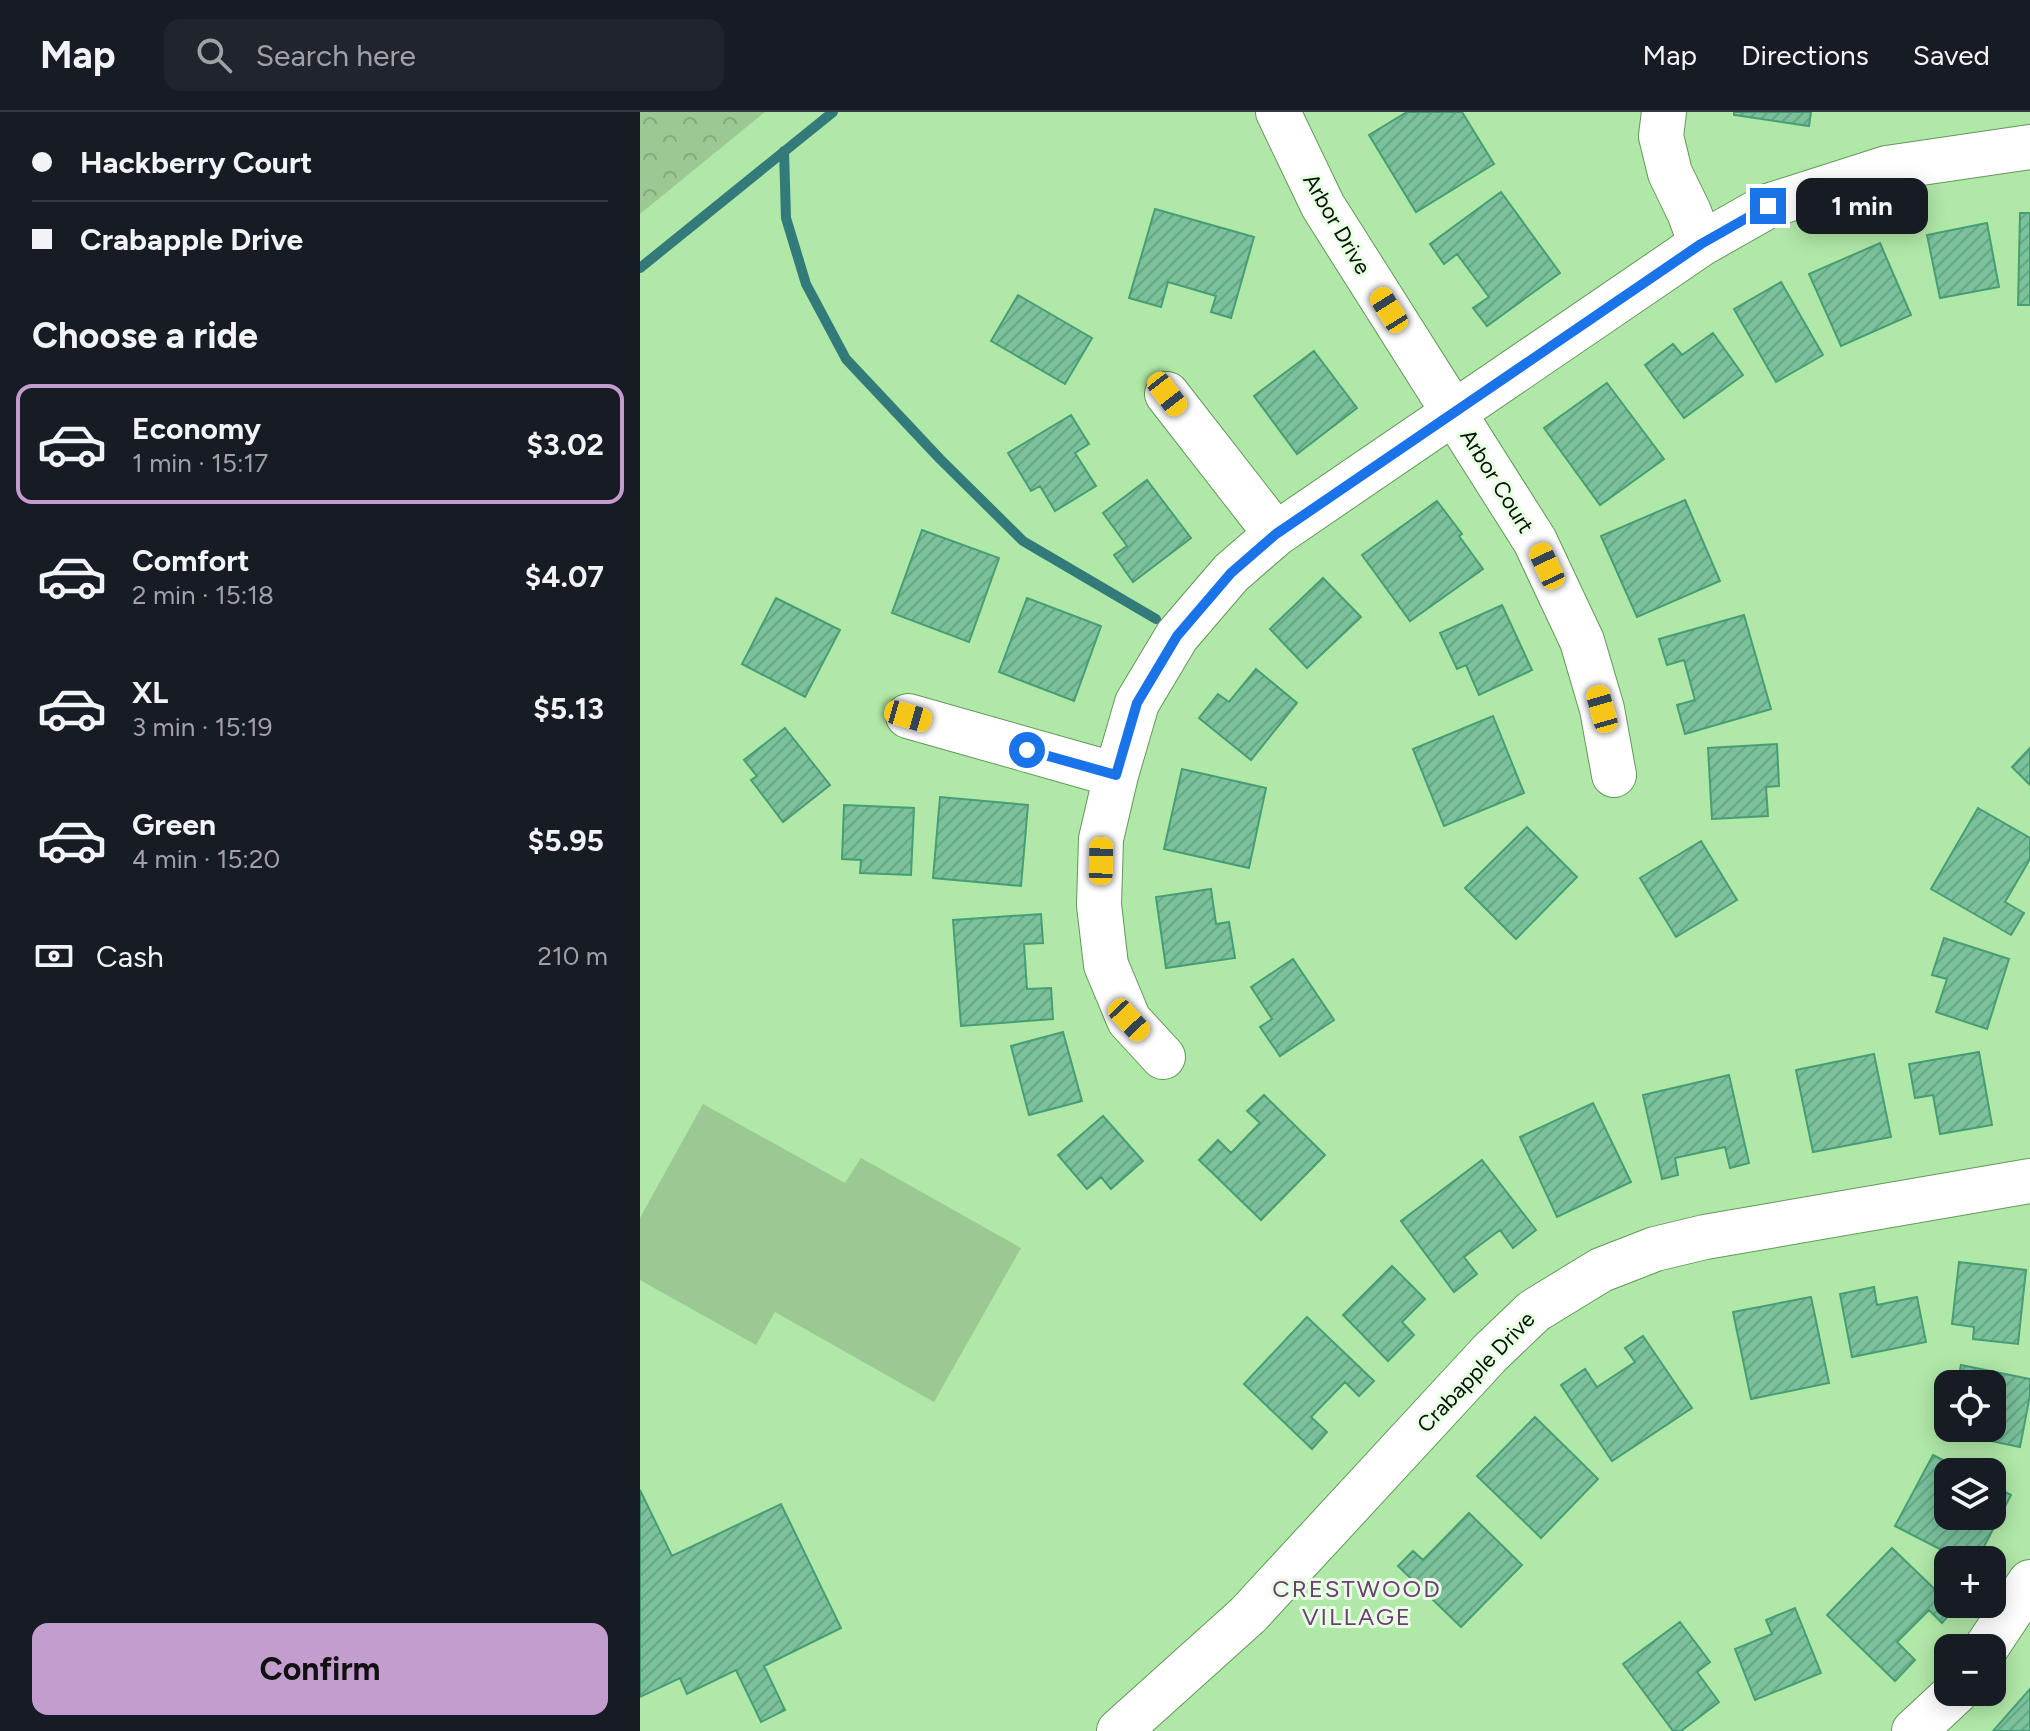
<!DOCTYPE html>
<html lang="en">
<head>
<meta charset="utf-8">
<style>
	:root { --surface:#171b24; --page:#20242c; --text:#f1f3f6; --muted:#9ea1a6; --line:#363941; --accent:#c49dcf }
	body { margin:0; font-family:Figtree,sans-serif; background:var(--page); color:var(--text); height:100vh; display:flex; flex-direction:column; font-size:30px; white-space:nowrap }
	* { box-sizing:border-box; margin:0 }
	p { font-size:26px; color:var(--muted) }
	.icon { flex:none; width:44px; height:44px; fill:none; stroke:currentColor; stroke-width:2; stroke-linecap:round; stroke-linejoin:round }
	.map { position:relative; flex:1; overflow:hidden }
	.sheet { display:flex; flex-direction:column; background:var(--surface); width:640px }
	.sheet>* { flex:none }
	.banner { display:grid; align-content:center; height:176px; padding:0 32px; background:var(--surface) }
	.buttons { position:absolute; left:1294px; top:1258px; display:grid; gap:16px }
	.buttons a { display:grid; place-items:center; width:72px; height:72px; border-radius:16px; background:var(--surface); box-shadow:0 4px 20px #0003; font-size:40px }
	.end { position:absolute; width:36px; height:36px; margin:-18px; border:10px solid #1a73e8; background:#fff; box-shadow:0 0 0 4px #fff }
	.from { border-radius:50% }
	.bubble { position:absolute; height:56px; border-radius:16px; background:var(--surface); box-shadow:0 4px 20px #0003; font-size:26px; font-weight:700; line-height:56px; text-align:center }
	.car { position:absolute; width:24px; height:48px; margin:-24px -12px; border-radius:10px; box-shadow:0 0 6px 2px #0007; background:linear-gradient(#f5c518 24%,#345 0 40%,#f5c518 0 76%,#345 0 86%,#f5c518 0) }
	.banner b { display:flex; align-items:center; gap:28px; height:76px; font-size:30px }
	.banner b+b { border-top:2px solid var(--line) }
	.banner i { width:20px; height:20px; background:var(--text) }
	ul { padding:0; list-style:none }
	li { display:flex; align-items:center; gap:24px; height:120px; margin:0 16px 12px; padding:0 16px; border:4px solid transparent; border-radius:16px }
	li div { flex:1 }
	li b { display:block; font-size:30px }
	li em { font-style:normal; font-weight:700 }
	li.on { border-color:var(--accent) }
	li>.icon { width:72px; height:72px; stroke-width:1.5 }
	h2 { padding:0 32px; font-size:36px; line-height:96px }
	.pay { display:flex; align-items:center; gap:20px; height:88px; padding:0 32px; font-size:30px }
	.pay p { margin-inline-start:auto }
	.action { display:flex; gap:16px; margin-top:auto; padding:16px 32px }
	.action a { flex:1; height:92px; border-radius:16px; background:var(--accent); color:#111; font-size:32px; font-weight:700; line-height:92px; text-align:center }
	header { display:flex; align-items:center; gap:48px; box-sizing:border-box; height:112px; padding:0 40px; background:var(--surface); border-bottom:2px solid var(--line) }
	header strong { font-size:38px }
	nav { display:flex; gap:44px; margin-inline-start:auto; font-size:28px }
	.search { width:560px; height:72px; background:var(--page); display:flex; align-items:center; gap:20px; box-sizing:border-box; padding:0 28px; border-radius:16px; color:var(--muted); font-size:30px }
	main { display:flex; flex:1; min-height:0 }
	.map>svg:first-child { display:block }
	.forest { fill:url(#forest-crowns) }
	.garden { fill:#9bc893 }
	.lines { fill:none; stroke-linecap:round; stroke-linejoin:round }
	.stream { stroke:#337b7a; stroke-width:10 }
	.building { fill:url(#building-hatch); stroke:#479e75; stroke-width:2 }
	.minor-casing { stroke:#63975a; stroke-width:46 }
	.minor { stroke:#fff; stroke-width:44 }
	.route { stroke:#1a73e8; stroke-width:10 }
	.labels { text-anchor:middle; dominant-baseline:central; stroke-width:6; stroke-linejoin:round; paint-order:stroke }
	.street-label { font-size:22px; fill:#011200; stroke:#e8ffe4 }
	.neighbourhood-label { font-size:24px; letter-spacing:2px; fill:#6c3f74; stroke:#e8ffe4 }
</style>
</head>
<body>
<header>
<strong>Map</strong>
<div class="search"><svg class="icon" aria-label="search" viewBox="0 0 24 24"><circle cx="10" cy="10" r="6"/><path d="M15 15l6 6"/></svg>Search here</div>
<nav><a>Map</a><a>Directions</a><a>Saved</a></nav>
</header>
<main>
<section class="sheet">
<div class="banner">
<b><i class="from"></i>Hackberry Court</b>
<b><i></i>Crabapple Drive</b>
</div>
<h2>Choose a ride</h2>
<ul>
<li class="on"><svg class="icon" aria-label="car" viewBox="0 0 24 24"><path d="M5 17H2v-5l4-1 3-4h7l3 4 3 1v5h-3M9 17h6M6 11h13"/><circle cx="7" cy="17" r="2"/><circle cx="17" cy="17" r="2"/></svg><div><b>Economy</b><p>1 min · 15:17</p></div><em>$3.02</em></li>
<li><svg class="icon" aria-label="car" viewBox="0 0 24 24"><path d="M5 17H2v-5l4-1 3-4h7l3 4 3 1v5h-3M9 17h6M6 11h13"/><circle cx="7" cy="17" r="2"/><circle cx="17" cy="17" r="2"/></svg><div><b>Comfort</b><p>2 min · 15:18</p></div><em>$4.07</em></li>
<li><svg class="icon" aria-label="car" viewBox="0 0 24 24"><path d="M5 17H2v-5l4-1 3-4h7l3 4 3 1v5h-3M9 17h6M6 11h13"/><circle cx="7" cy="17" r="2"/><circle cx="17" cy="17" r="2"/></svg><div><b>XL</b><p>3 min · 15:19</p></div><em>$5.13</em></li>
<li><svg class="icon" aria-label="car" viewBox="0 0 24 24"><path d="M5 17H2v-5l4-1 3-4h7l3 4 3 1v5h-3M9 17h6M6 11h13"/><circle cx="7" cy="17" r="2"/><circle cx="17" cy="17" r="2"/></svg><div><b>Green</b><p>4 min · 15:20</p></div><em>$5.95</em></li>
</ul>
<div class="pay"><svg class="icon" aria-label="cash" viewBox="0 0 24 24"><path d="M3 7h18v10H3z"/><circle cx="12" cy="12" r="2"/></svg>Cash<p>210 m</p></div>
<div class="action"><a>Confirm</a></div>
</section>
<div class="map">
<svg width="1390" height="1619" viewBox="0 0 1390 1619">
	<defs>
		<pattern id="forest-crowns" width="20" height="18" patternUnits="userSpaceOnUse" patternTransform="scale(2)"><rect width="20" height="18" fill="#9bc893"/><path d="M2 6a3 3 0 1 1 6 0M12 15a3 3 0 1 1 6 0" fill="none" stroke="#84ab7d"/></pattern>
		<pattern id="building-hatch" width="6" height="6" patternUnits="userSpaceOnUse" patternTransform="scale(2)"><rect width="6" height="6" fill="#7ac19c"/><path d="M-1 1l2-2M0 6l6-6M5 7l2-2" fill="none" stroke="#68a585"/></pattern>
	</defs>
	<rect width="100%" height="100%" fill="#b0e8a7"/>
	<!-- forest -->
	<path class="forest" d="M0 0H125L0 102Z"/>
	<!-- garden -->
	<path class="garden" d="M63 992 205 1071 221 1046 381 1136 294 1290 135 1200 116 1233 0 1168V1106Z"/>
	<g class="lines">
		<!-- stream -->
		<path class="stream" d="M144 39 146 106 166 172 206 247 300 347 383 429 516 507
			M0 156 193 0"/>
	</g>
	<!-- building -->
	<path class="building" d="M767 0H822L854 52 776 100 729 23Z
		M1094 0H1171L1169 14 1094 3Z
		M861 80 920 161 847 214 833 196 849 185 817 142 804 152 790 132Z
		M515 97 614 125 591 206 571 200 576 184 528 170 521 195 489 186Z
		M1380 101H1390V193H1378Z
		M1347 111 1359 175 1300 186 1287 123Z
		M1240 131 1271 203 1201 234 1169 162Z
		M1141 170 1183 243 1136 270 1094 197Z
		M378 183 452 226 425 272 351 229Z
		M1073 221 1103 263 1044 306 1005 253 1033 232 1042 243Z
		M674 239 717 296 657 342 614 284Z
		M967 271 1024 347 960 393 904 316Z
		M431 303 449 332 435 341 456 374 415 399 400 374 391 379 368 341Z
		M507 368 551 426 493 470 474 443 487 434 463 401Z
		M1045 388 1080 469 997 505 961 424Z
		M797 389 822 422 819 424 843 457 770 509 722 443Z
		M282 418 359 446 329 530 252 501Z
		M683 466 721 505 667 556 630 517Z
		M136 486 200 518 165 585 102 552Z
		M387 486 461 514 434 589 359 560Z
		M862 493 892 558 839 583 826 553 817 557 800 521Z
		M1104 503 1131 597 1045 622 1037 593 1055 588 1044 548 1027 553 1019 527Z
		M616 557 657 591 611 648 559 606 578 582 589 590Z
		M853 604 884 681 804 714 773 637Z
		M145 616 190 673 143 710 111 668 117 664 104 648Z
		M1137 632 1139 674 1126 675 1128 704 1072 707 1068 636Z
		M1390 636V673L1372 655Z
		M542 657 626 676 609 756 524 737Z
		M300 685 388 693 381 774 293 766Z
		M204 693 274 696 271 763 220 761 221 748 202 747Z
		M1338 696 1390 726V747L1365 790 1384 801 1371 823 1291 777Z
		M887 715 937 765 876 827 825 776Z
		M1061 729 1097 788 1036 825 1000 766Z
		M571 777 576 812 589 810 595 846 526 856 516 785Z
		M401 802 403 831 384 832 387 877 411 876 413 907 321 914 313 808Z
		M1304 826 1369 847 1347 917 1296 900 1307 867 1292 863Z
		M653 847 694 908 640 944 620 915 632 907 611 875Z
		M423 920 442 989 389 1003 371 934Z
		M1339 940 1352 1013 1300 1022 1293 983 1275 986 1269 952Z
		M1234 942 1251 1025 1173 1040 1156 958Z
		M1089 963 1109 1051 1090 1056 1085 1035 1035 1046 1038 1063 1022 1067 1003 983Z
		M624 983 685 1043 621 1108 559 1048 578 1028 591 1041 620 1011 607 999Z
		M953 991 991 1070 917 1105 880 1025Z
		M463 1004 503 1049 471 1077 461 1065 447 1077 418 1043Z
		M842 1048 896 1118 873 1136 860 1118 824 1145 837 1162 814 1180 761 1109Z
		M1319 1150 1386 1158 1378 1232 1333 1227 1334 1215 1312 1212Z
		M752 1154 785 1187 762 1210 774 1223 748 1249 703 1203Z
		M1234 1175 1237 1193 1277 1185 1286 1230 1212 1245 1200 1182Z
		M1171 1185 1189 1271 1111 1287 1093 1200Z
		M667 1205 734 1269 719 1284 705 1270 671 1305 687 1320 672 1337 604 1272Z
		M1003 1224 1052 1296 972 1349 921 1273 945 1257 957 1275 995 1250 985 1236Z
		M1321 1253 1390 1267V1283L1380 1335 1308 1320 1309 1316H1352V1272H1317Z
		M895 1305 958 1367 901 1426 837 1364Z
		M1293 1343 1326 1360H1308V1404H1352V1373L1371 1383 1337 1448H1321L1255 1414Z
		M0 1378 32 1444 141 1392 201 1516 124 1554 145 1598 121 1610 96 1558 47 1582 40 1566 0 1585Z
		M829 1401 882 1453 821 1515 758 1454 773 1439 783 1448Z
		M1252 1436 1308 1490V1492L1315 1496 1302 1511 1289 1498 1257 1530 1275 1548 1255 1569 1187 1503Z
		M1155 1496 1181 1561 1115 1588 1095 1537 1132 1522 1126 1508Z
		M1040 1510 1070 1550 1057 1560 1079 1590 1041 1619H1033L983 1552Z
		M1390 1577V1619H1353Z"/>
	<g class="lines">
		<!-- minor casing -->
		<g class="minor-casing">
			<path id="minor" d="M638 0 683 94 895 429 942 529 962 597 974 663
				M1024 0 1021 24 1030 61 1049 100 1061 132
				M527 282 636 422
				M268 604 476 663
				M523 945 489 908 466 853 459 793 461 727 476 663 497 591 537 524 591 461 636 422 1061 132 1128 94 1247 56 1390 35
				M1346 1536 1390 1470
				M479 1619 608 1503 850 1241 894 1199 961 1158 1015 1137 1065 1125 1390 1069
				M1274 1619 1316 1580"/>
		</g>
		<!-- minor -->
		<use href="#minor" class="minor"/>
	</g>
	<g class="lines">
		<!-- route -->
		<path class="route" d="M387 638 476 663 497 591 537 524 591 461 636 422 1061 132 1128 94"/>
	</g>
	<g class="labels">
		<!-- street labels -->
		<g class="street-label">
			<text transform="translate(697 112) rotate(60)">Arbor Drive</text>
			<text transform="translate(857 369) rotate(58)">Arbor Court</text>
			<text transform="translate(836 1260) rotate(-46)">Crabapple Drive</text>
		</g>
		<!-- neighbourhood labels -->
		<g class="neighbourhood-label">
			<text x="717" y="1476">CRESTWOOD<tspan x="717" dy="28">VILLAGE</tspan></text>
		</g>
	</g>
</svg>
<div class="buttons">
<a><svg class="icon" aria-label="locate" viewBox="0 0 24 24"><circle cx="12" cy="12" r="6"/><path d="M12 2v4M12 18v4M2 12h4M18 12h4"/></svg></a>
<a><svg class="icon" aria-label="layers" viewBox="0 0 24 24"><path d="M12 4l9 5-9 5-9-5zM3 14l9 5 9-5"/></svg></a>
<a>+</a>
<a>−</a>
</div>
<i class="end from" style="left:387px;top:638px"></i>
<i class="end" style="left:1128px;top:94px"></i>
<div class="bubble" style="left:1156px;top:66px;width:132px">1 min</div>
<i class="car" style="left:749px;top:198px;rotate:328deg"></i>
<i class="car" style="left:527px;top:282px;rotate:142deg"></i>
<i class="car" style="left:907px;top:454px;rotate:335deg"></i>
<i class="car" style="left:962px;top:597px;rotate:344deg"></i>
<i class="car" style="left:268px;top:604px;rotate:106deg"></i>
<i class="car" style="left:461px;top:749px;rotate:1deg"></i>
<i class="car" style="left:489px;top:908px;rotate:137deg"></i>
</div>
</main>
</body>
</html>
